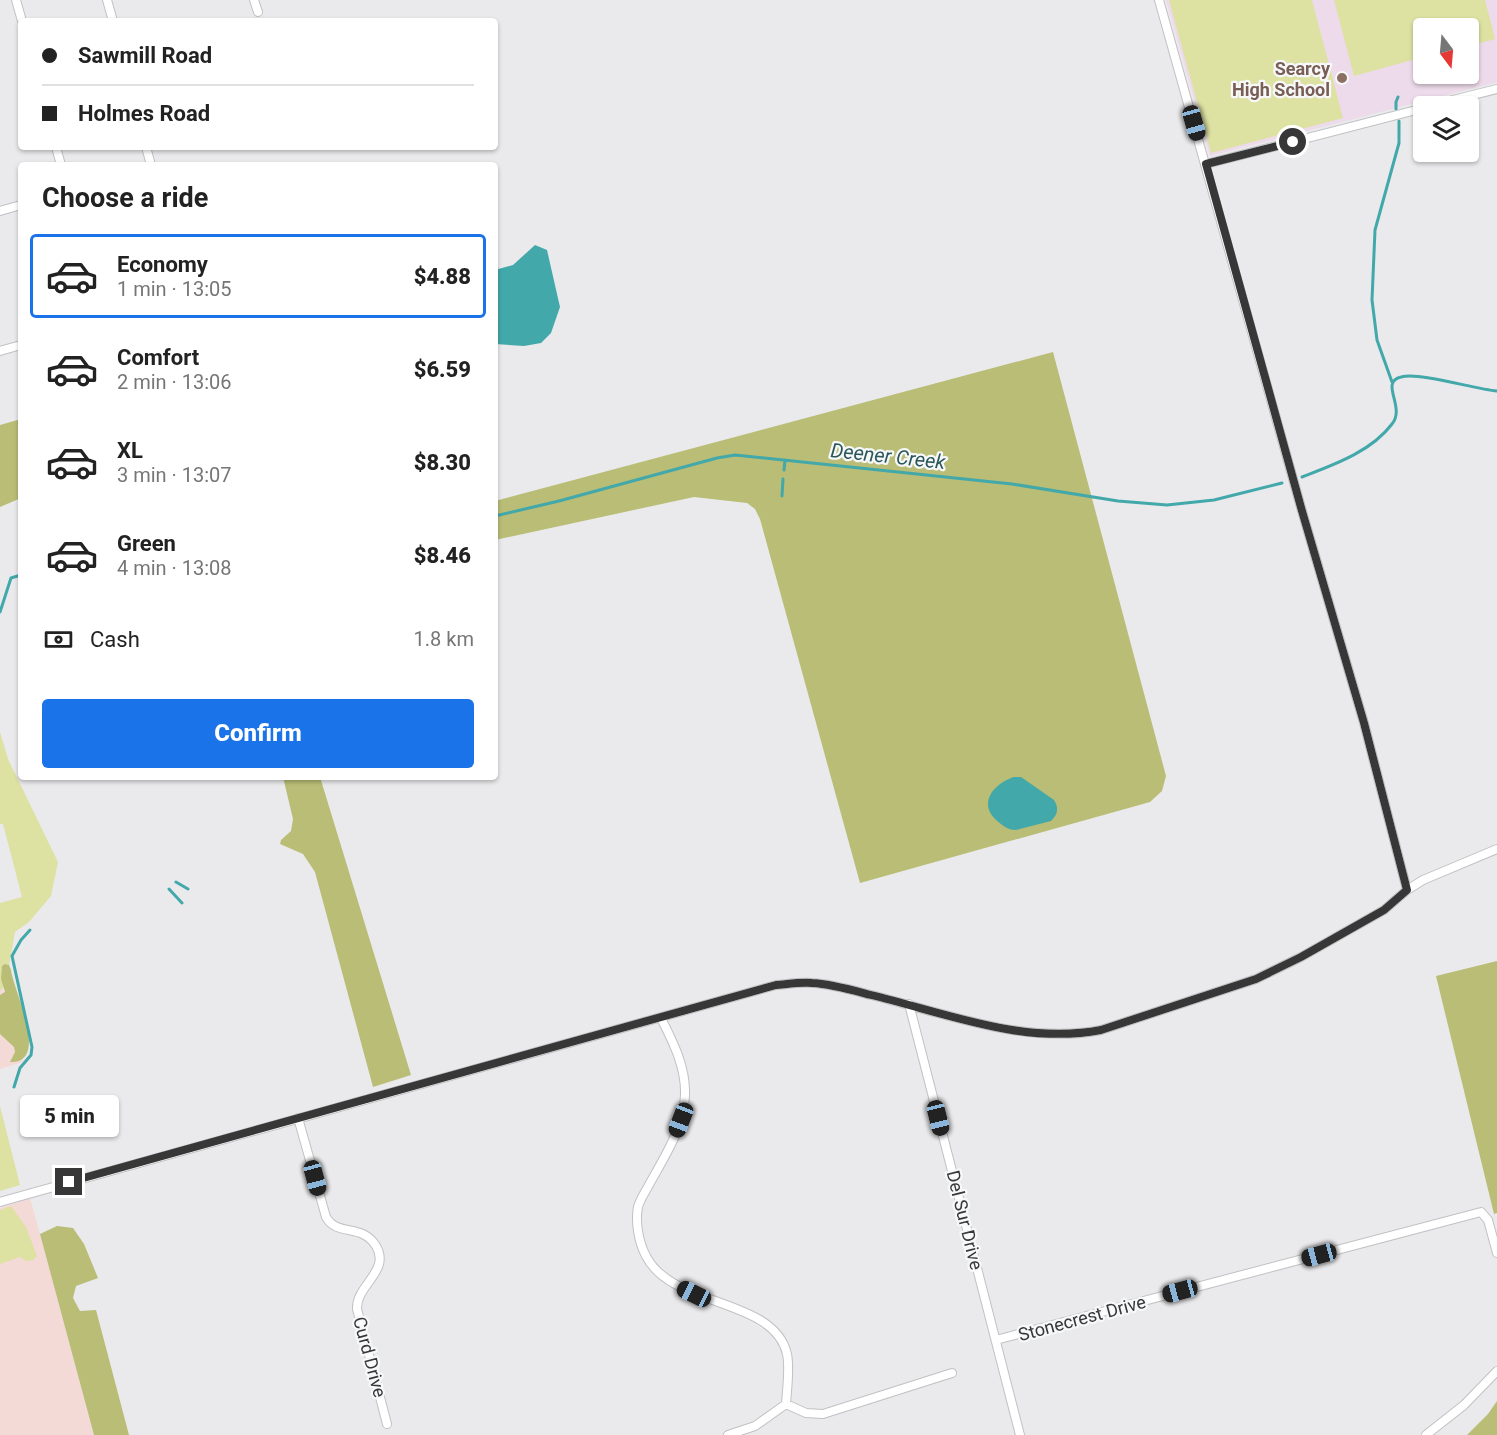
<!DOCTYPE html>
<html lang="en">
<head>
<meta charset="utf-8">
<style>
	:root { --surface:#fff; --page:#f6f6f6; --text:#222; --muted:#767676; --line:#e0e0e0; --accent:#1a73e8 }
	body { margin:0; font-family:Roboto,sans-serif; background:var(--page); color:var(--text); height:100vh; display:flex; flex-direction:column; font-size:22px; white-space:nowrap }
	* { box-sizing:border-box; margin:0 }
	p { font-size:20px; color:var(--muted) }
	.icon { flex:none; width:33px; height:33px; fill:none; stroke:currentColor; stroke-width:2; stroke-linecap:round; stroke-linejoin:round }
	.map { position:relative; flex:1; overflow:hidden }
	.sheet { position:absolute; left:18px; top:162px; width:480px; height:618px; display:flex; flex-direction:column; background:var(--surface); border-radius:6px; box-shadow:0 2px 4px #0004 }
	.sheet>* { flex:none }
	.top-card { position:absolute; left:18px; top:18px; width:480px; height:132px; border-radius:6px; box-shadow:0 2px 4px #0004; display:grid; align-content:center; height:132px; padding:0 24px; background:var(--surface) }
	.needle { width:39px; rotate:164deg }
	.controls { position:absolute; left:1413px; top:18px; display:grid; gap:12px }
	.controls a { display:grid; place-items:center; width:66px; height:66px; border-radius:6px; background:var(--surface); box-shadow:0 2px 4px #0004; font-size:30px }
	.end { position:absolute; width:27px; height:27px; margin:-14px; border:8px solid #373738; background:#fff; box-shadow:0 0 0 3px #fff }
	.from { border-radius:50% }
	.bubble { position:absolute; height:42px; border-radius:6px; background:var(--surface); box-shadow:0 2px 4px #0004; font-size:20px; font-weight:800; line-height:42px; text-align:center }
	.car { position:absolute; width:18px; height:36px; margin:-18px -9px; border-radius:8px; box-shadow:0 0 4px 2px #0007; background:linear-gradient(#222 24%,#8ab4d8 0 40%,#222 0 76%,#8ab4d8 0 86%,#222 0) }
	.top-card b { display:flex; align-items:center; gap:21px; height:57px; font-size:22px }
	.top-card b+b { border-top:2px solid var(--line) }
	.top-card i { width:15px; height:15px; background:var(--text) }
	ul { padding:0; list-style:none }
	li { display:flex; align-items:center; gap:18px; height:84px; margin:0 12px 9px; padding:0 12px; border:3px solid transparent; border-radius:6px }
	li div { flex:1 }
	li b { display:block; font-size:22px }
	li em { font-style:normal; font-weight:800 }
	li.on { border-color:var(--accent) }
	li>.icon { width:54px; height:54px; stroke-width:1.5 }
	h2 { padding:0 24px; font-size:27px; line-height:72px }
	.pay { display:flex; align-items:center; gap:15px; height:66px; padding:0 24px; font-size:22px }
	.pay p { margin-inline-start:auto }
	.primary-button { display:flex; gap:12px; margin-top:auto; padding:12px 24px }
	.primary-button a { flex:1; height:69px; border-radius:6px; background:var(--accent); color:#fff; font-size:24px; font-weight:800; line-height:69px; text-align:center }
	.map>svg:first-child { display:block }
	.commercial { fill:#f4dad7 }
	.education { fill:#eddaea; fill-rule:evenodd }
	.green { fill:#dde1a2 }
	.forest { fill:#b9bd76 }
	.water { fill:#42a8aa }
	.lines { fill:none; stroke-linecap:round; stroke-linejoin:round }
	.stream { stroke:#42a8aa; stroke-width:3 }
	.minor-casing { stroke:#c0c1c3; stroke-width:10 }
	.minor { stroke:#fff; stroke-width:8 }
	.route { stroke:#373738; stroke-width:8 }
	.education-dot { fill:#8d6e63; stroke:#f7f8fa; stroke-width:2 }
	.labels { text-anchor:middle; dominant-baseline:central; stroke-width:4.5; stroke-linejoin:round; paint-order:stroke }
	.education-label { font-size:18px; font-weight:bold; fill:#785e54; stroke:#f7f8fa; text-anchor:end }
	.street-label { font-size:18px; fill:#373738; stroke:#f7f8fa }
	.water-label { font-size:20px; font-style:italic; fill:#2b5758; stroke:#f7f8fa }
</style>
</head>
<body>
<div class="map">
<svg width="1497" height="1435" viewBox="0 0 1497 1435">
	<rect width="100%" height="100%" fill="#eaeaec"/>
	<!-- commercial -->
	<path class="commercial" d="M3 989 23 1062 0 1069V990Z
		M30 1198 40 1234 94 1435H0V1208Z"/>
	<!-- education -->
	<path class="education" d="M1166 0H1497V82L1210 156ZM1424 28H1468V74H1424Z"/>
	<!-- green -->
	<path class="green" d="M1169 0H1312L1343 118 1211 153Z
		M1334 0H1485L1495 39 1469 46 1468 28H1424L1423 57 1354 76Z
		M0 732 8 759 58 862 51 896 29 922 15 932 9 965 5 964 3 989 0 990V903L22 897 3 824H0Z
		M0 1106 20 1185 0 1191Z
		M11 1206 26 1227 37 1256 33 1260 26 1261 20 1257 0 1264V1210Z"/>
	<!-- forest -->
	<path class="forest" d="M1053 352 1166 776 1162 791 1150 802 860 883 760 519 755 509 747 503 694 497 495 540V501Z
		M21 419V498L0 507V425Z
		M283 777H320L411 1075 373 1087 315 872 303 854 280 844 281 840 291 831 293 819Z
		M1497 961V1213L1494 1214 1436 976Z
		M5 964 9 965 11 970C13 989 51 1064 10 1062L15 1052 14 1047 0 1034V995L5 992 1 979 2 966Z
		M57 1226 73 1228 84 1244 98 1278 76 1286 73 1298 80 1311 96 1310 129 1435H94L40 1234Z
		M1497 1401V1435H1467L1488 1414Z"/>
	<!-- water -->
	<path class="water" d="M535 245 547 250 560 307 551 333 541 343 524 346 495 344V270L513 265Z
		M1014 777H1021L1054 800C1059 808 1058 814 1051 821L1016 830C1007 830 1002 825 995 819 978 802 995 783 1014 777Z"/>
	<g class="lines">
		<!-- stream -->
		<path class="stream" d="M1396 109V102L1398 97
			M1392 382 1377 340 1372 300 1375 230 1399 143V121
			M784 470 785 460
			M1302 477C1333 465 1371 452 1392 424 1406 407 1379 382 1401 377 1420 372 1474 389 1497 391
			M782 496 783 479
			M495 516 559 501 717 458 735 455 1012 484 1118 501 1167 505 1214 500 1282 483
			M0 612 11 578 21 575
			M176 882 188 889
			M169 889 182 903
			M14 1087 20 1068 31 1055 32 1047 12 956 21 940 30 930"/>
		<!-- minor casing -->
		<g class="minor-casing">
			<path id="minor" d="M16 0 22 21
				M107 0 113 21
				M254 0 258 12
				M1159 0 1302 511 1364 723 1407 890
				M1429 106 1497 89
				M56 147 61 165
				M146 147 151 165
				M1206 164 1424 108
				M0 211 21 205
				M0 351 21 345
				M909 1004 1020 1435
				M661 1018C673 1042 686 1067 685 1095 684 1127 665 1156 650 1183 646 1191 640 1199 638 1207 635 1223 639 1243 646 1256 672 1308 774 1297 787 1354 790 1369 787 1388 786 1404
				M298 1118 326 1217C337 1237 362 1223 376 1246 391 1271 356 1285 357 1309L387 1424
				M0 1202 776 985C788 984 801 982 812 983 832 984 852 990 871 995 945 1013 1024 1045 1101 1030L1256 979 1301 957 1384 910 1407 890 1423 880 1497 849
				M996 1340 1481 1212 1488 1220 1497 1253
				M728 1435 755 1426 786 1404 806 1413 823 1414 952 1373
				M1426 1435 1464 1405 1497 1371"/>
		</g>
		<!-- minor -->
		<use href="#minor" class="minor"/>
	</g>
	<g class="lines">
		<!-- route -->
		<path class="route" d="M69 1182 776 985C788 984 801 982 812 983 832 984 852 990 871 995 946 1013 1023 1045 1101 1030L1256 979 1301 957 1384 910 1407 890 1364 723 1302 511 1206 164 1293 142"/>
	</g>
	<!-- markers -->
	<circle class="education-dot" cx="1342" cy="78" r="6"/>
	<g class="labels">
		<!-- education labels -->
		<g class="education-label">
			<text x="1330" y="68">Searcy<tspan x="1330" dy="21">High School</tspan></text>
		</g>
		<!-- street labels -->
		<g class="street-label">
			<text transform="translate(965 1220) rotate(76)">Del Sur Drive</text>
			<text transform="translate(1082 1318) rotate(-15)">Stonecrest Drive</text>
			<text transform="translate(370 1357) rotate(75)">Curd Drive</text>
		</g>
		<!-- water labels -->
		<g class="water-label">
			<text transform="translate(888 456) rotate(6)">Deener Creek</text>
		</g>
	</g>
</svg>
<div class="controls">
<a><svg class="needle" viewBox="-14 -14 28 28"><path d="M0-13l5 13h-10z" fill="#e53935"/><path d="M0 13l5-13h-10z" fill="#767676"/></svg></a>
<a><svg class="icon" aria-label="layers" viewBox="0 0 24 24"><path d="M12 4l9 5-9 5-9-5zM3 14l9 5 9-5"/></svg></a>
</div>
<i class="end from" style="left:1293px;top:142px"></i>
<i class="end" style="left:69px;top:1182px"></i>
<div class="bubble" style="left:20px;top:1095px;width:99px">5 min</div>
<i class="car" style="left:1194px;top:123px;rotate:164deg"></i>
<i class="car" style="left:938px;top:1118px;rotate:166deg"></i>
<i class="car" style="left:681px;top:1120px;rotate:201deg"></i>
<i class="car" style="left:315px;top:1178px;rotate:165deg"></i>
<i class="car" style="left:1319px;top:1255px;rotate:255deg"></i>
<i class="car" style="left:1180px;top:1291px;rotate:255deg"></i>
<i class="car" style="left:694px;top:1294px;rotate:296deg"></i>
<div class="top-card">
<b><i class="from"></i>Sawmill Road</b>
<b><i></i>Holmes Road</b>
</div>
<section class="sheet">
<h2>Choose a ride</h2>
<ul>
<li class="on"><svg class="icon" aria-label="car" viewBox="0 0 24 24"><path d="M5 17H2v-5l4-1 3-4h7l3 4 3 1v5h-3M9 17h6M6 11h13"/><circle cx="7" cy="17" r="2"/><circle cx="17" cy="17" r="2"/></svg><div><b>Economy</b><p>1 min · 13:05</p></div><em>$4.88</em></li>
<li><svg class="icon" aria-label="car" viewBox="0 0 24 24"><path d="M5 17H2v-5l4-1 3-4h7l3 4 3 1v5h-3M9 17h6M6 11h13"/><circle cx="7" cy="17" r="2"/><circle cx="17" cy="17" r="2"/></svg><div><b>Comfort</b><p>2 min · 13:06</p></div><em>$6.59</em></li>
<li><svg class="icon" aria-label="car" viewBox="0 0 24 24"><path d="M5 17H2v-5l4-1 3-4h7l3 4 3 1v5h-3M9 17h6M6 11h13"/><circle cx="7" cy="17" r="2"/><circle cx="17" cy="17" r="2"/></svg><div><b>XL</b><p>3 min · 13:07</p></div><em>$8.30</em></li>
<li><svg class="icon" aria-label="car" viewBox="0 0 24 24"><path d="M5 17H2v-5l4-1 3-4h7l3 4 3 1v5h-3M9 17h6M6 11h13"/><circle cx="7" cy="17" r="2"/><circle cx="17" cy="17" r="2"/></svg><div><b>Green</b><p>4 min · 13:08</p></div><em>$8.46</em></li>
</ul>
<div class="pay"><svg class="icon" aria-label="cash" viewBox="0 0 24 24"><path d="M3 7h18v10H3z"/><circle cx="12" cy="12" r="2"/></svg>Cash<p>1.8 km</p></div>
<div class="primary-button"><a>Confirm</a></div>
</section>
</div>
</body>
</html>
